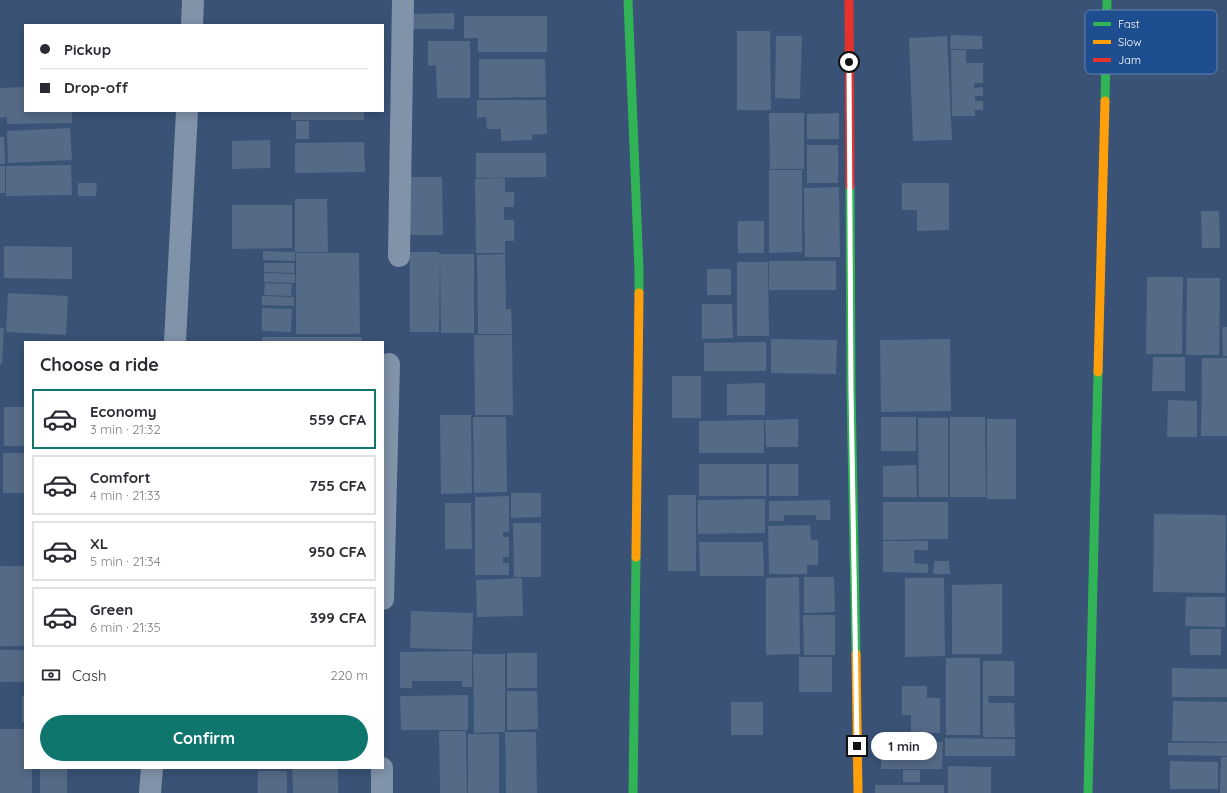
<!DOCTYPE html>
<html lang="en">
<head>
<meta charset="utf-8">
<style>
	:root { --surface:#fff; --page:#f2f2f3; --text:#2b2b33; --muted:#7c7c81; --line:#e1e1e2; --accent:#0f766e }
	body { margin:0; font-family:Quicksand,sans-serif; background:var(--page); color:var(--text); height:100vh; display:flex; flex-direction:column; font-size:15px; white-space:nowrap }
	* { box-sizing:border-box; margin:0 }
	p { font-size:13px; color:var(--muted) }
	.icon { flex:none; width:22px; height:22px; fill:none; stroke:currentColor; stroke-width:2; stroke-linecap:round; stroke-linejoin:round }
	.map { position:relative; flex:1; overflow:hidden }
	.side { position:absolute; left:24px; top:341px; width:360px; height:428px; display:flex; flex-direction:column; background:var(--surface); border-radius:0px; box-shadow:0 2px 10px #0003 }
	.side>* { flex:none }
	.top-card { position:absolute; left:24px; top:24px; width:360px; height:88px; border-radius:0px; box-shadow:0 2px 10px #0003; display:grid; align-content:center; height:88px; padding:0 16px; background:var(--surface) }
	.end { position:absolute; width:18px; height:18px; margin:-9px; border:5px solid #fff; background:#111; box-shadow:0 0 0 2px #111 }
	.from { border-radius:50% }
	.bubble { position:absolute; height:28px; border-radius:14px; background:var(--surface); box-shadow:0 2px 10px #0003; font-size:13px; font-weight:800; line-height:28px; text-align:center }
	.top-card b { display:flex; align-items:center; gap:14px; height:38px; font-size:15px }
	.top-card b+b { border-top:1px solid var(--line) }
	.top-card i { width:10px; height:10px; background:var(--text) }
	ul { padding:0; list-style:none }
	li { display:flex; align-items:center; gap:12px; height:60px; margin:0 8px 6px; padding:0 8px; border:2px solid var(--line); border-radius:0px }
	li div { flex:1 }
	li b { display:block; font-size:15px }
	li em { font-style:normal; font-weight:800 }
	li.on { border-color:var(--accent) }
	li>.icon { width:36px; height:36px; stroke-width:1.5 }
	h2 { padding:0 16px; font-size:18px; line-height:48px }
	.pay { display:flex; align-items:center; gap:10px; height:44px; padding:0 16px; font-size:15px }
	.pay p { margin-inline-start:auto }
	.primary-button { display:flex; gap:8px; margin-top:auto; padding:8px 16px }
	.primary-button a { flex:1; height:46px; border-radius:24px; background:var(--accent); color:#fff; font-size:16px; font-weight:800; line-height:46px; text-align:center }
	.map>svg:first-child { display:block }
	.building { fill:#556a86 }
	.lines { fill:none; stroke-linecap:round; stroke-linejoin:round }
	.street { stroke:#8093a9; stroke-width:22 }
	.fast { stroke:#30b455; stroke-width:9 }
	.slow { stroke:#ff9f0a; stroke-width:9 }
	.jam { stroke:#e5322d; stroke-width:9 }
	.route { stroke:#fff; stroke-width:5 }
	.key { fill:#1f4e90; stroke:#6283b1; stroke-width:1 }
	.key-label { font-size:11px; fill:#fff }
</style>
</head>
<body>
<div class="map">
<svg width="1227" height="793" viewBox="0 0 1227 793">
	<rect width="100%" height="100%" fill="#395276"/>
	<!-- building -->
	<path class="building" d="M454 13V29H409V14Z
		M464 16H547V52H478V38H464Z
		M737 31H770L771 110H737Z
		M951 35 982 36V49H950Z
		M776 36H802L800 99 775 98Z
		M947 36 952 140 913 141 909 38Z
		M428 41H470V98H437L436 65 428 66Z
		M951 50H966V63H983V83H974V88L983 87V96H975V101H983V110H975V116H952Z
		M479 59H545L546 97 479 98Z
		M25 87V111H72V123L7 124V117L0 118V88Z
		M477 100H546L547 134 532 135V140L501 141V129H487L486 117 477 118Z
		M291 111H364V120H291Z
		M769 113H804V169H770Z
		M839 113V139H807V114Z
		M296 121H309V139H296Z
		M70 128 72 160 8 163 7 131Z
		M0 137H4L5 164H0Z
		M270 140V168L232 169V141Z
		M364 142 365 172 295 173V143Z
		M807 145H838V183H807Z
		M476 153H546V177L476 178Z
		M71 165 72 195 6 196V166Z
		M0 166H5V193H0Z
		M769 170H802V252L769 253Z
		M408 177H442L443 235H408Z
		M505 178V192H514V207H504V220H514V241H505V253H476L475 179Z
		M78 183H97L96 196H78Z
		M902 183H949V230L917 231V210H902Z
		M839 187 840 257H805L804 188Z
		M295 199H327L328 252H295Z
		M232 205H292V248L232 249Z
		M1201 211H1219L1220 248H1202Z
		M738 221H764V253H738Z
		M4 246 72 247V279L4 278Z
		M263 251 295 252V261L263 260Z
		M410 252H439V254H474V333H441L440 262 439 332H410Z
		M296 253H359L360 334H296Z
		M505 254 506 309H511L512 334H478L477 255Z
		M769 261H836V290H769Z
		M737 262H768L769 336H737Z
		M264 263H294V273L264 272Z
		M707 269H731V295H707Z
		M264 273 295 274V283L264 282Z
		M1147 277H1183L1182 354H1146Z
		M1187 278H1220L1219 355H1186Z
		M265 283 292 284 291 296 264 295Z
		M8 293 68 296 66 335 6 332Z
		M262 296 294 297V306L262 305Z
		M702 304H732L733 338 702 339Z
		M262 308 292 309 291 332 262 331Z
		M1222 327H1227V356H1223Z
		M0 328H4L2 364H0Z
		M474 335H512L513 415H475Z
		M262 337H362V342H262Z
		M771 339 837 340 836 374 771 373Z
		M950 339 951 411 881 412 880 340Z
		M766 342V371H704V343Z
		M1153 357H1185V391H1152Z
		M1202 358H1227V436H1201Z
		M672 376H701V418H672Z
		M765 383V415H727V384Z
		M1168 400 1197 401V437H1167Z
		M4 407H25V446H4Z
		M440 415H471L472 493 441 494Z
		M473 417H506L507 492 474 493Z
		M881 417H916V451H881Z
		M950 417H985L986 497H950Z
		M918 418H948V497H919Z
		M798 419V447H766L765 420Z
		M987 419H1016V499H987Z
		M764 420V453H699V421Z
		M3 453H25V493H3Z
		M699 464H766V496H699Z
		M769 464H798V496H769Z
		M916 465 917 497H883V466Z
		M511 493H541V517L511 518Z
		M668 495H696V571H668Z
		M509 496V532H503V537H509V557H503V563H509V575H475V497Z
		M765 499V533L698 534V500Z
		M830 500V520H816V515H784V521H769V501Z
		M883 502H948V539L883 540Z
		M445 503H471L472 549H445Z
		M1154 514 1226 515 1225 593 1153 592Z
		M513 523H541V577H514Z
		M810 525 811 540H818V565H807V574H769L768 526Z
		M883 541H928V550H914V563L928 564V573L883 572Z
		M699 542H763L764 576H700Z
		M934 561H949L950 574H933Z
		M0 566H25V646H0Z
		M799 577 800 654 766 655V578Z
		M804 577H834L835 612 804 613Z
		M522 578 523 616 477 617 476 580Z
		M905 578H944L945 656 905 657Z
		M1002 584V654H952V585Z
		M1186 597H1225V627L1185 626Z
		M411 611 473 613 472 650 410 648Z
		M803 615H835V655H804Z
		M1190 629H1221V655H1190Z
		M0 650H25V682H0Z
		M472 651V687H462V681H412V688H400V652Z
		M507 653H537V688H507Z
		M473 654H505V732L474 733Z
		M799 657H832V692H799Z
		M946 658H980V735H946Z
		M983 661H1014V696H988L989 703H1014L1015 737H983Z
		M1172 668 1227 669V697H1172Z
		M902 686H927V698H940V733L911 732V715H902Z
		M507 691H537L538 729 507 730Z
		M468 695V730H401L400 696Z
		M22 696H25V722H22Z
		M1173 701 1227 702V742L1172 741Z
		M731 702H763V735H731Z
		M0 729H25V768H32V793H0Z
		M439 731H466L467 793H440Z
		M505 732H536L537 793H506Z
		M468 734H499V793H468Z
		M945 738 1015 739V756H945Z
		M881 742H943L942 769H881Z
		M1168 743H1227V756L1168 755Z
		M1221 757H1227V793H1220Z
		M1170 761 1218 762V789H1170Z
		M948 766 991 767V793H948Z
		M40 768H67V793H40Z
		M292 768H338V793H293Z
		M903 770H920V782H903Z
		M258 771H287V793H258Z
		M875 785H944V793H875Z"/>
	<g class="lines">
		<!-- street -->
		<path class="street" d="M192 25 193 0
			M399 256 403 0
			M175 342 187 111
			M383 599 389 364
			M150 793 152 768
			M382 793V768"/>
		<!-- fast -->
		<path class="fast" d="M628 0 639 270V293
			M1105 101 1107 0
			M850 186 851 389 856 654
			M633 793 636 557
			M1088 793 1098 372"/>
		<!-- slow -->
		<path class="slow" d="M1098 372 1105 101
			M636 557 639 293
			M856 654 858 793"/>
		<!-- jam -->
		<path class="jam" d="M849 0 850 186"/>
	</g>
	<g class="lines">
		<!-- route -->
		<path class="route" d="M849 62 851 390 857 746"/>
	</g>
	<!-- legend -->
	<rect x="1085" y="10" width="132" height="64" rx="6" class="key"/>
	<rect x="1093" y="22" width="18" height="4" fill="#30b455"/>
	<rect x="1093" y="40" width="18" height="4" fill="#ff9f0a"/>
	<rect x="1093" y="58" width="18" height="4" fill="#e5322d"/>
	<g class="key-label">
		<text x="1118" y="28">Fast</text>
		<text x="1118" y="46">Slow</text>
		<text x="1118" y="64">Jam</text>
	</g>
</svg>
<i class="end from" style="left:849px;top:62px"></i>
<i class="end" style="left:857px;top:746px"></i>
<div class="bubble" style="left:871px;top:732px;width:66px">1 min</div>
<div class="top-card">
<b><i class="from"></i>Pickup</b>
<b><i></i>Drop-off</b>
</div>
<section class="side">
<h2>Choose a ride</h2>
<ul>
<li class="on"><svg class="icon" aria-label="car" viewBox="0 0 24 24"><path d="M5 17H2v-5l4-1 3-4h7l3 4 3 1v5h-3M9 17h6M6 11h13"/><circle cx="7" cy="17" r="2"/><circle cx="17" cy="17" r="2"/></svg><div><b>Economy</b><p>3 min · 21:32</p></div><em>559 CFA</em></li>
<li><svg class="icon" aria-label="car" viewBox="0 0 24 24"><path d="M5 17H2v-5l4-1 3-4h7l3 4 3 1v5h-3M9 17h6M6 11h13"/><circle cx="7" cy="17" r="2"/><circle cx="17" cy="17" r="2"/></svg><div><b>Comfort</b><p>4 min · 21:33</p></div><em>755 CFA</em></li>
<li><svg class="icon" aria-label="car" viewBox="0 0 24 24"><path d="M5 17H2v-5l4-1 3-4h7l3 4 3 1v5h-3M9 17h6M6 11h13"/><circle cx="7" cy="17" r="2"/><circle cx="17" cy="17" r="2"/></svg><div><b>XL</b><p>5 min · 21:34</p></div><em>950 CFA</em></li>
<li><svg class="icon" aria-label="car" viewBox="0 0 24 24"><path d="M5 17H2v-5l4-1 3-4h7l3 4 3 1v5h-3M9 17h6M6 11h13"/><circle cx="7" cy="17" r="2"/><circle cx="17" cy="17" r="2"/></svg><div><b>Green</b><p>6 min · 21:35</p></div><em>399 CFA</em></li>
</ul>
<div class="pay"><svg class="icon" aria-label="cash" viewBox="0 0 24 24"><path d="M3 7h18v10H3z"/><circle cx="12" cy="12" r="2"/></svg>Cash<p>220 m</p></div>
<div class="primary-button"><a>Confirm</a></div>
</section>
</div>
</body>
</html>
